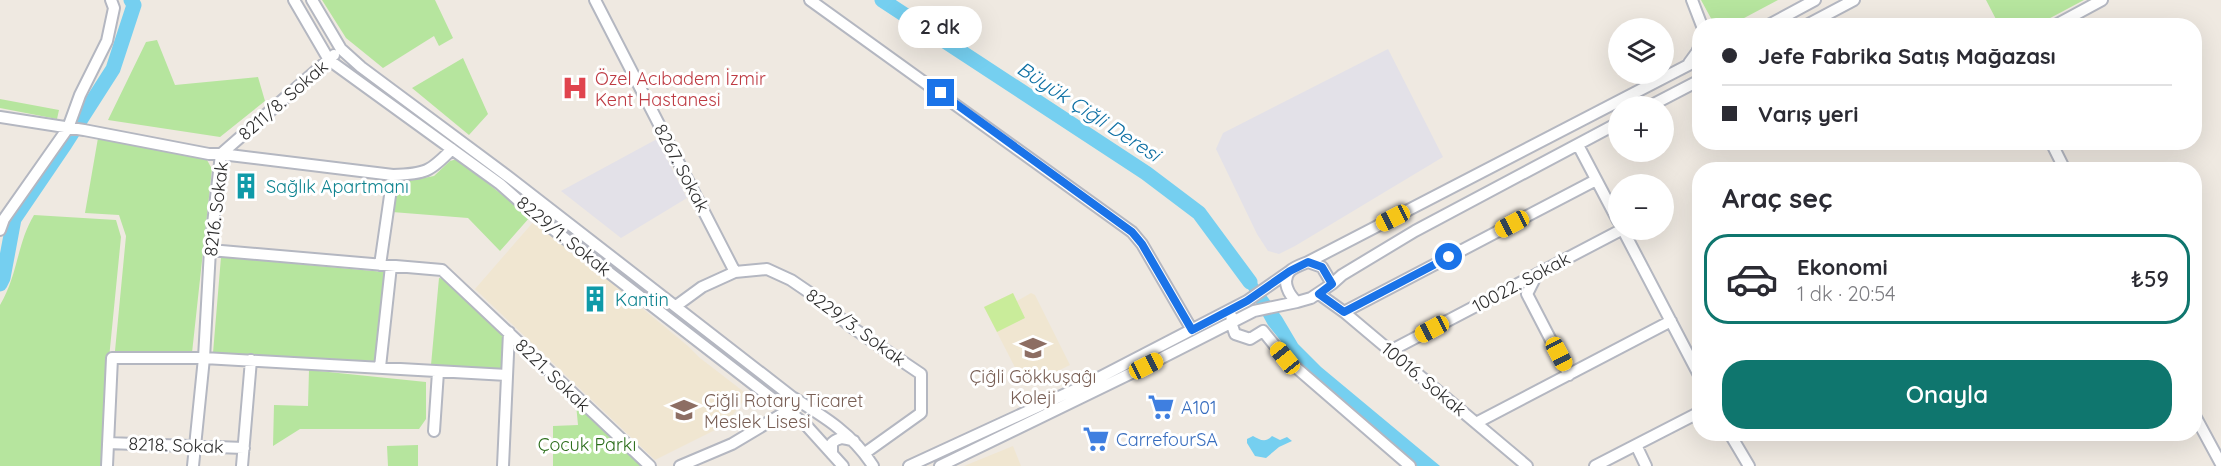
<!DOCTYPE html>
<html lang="tr">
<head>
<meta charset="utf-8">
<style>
	:root { --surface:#fff; --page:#f2f2f3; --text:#2b2b33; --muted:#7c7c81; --line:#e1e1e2; --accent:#0f766e }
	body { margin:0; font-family:Quicksand,sans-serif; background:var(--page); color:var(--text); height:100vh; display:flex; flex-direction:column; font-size:22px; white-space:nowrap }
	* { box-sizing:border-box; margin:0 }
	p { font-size:20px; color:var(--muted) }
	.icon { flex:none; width:33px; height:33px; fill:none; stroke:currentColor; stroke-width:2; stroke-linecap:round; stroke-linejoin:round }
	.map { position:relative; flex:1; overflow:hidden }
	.side { position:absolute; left:1692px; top:162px; width:510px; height:279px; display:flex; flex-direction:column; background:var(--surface); border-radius:24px; box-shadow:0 6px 24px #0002 }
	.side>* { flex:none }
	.hud { position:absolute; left:1692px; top:18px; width:510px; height:132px; border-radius:24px; box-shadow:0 6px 24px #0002; display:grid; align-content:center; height:132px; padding:0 30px; background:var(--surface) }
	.controls { position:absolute; left:1608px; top:18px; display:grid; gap:12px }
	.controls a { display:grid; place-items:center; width:66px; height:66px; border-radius:50%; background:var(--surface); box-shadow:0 6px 24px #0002; font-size:30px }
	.end { position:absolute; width:27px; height:27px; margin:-14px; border:8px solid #1a73e8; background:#fff; box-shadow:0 0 0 3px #fff }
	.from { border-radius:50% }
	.bubble { position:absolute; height:42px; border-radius:21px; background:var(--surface); box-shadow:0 6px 24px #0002; font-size:20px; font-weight:600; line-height:42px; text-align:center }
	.car { position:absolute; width:18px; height:36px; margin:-18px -9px; border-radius:8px; box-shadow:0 0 4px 2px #0007; background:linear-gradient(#f5c518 24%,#345 0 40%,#f5c518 0 76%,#345 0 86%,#f5c518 0) }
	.hud b { display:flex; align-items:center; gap:21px; height:57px; font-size:22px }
	.hud b+b { border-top:2px solid var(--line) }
	.hud i { width:15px; height:15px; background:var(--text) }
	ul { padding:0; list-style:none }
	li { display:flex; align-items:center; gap:18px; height:90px; margin:0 12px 9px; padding:0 18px; border:3px solid var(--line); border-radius:24px }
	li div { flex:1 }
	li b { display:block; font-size:22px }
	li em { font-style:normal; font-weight:600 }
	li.current { border-color:var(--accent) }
	li>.icon { width:54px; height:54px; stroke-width:1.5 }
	h2 { padding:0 30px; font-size:27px; line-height:72px }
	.action { display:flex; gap:12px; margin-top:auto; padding:12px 30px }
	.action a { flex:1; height:69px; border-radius:24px; background:var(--accent); color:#fff; font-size:24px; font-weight:600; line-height:69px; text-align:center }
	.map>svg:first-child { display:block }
	.industrial { fill:#e3e1e8 }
	.education { fill:#f0e6d1 }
	.green { fill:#b6e59e }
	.pitch { fill:#c9ec9a }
	.water { fill:#75cff0 }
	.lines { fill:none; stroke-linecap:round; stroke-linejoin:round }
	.river { stroke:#75cff0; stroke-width:15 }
	.minor-casing { stroke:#b4b7c1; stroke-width:14 }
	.minor { stroke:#fff; stroke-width:10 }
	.route { stroke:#1a73e8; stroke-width:8 }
	.labels { text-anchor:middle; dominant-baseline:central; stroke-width:6; stroke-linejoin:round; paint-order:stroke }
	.health-label { font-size:18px; fill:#be3a42; stroke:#fff; text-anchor:start }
	.street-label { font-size:18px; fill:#2e2e2e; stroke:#fff }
	.culture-label { font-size:18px; fill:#0d838f; stroke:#fff; text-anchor:start }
	.education-label { font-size:18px; fill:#785e54; stroke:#fff }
	.shop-label { font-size:18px; fill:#366cbe; stroke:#fff; text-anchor:start }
	.park-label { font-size:18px; fill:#2c6e1b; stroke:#fff }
	.water-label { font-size:20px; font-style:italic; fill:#0d6fa3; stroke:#fff }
</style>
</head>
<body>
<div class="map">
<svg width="2221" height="466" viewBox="0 0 2221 466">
	<rect width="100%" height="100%" fill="#efe9e1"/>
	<!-- industrial -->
	<path class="industrial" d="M1388 49 1443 157 1295 246 1279 254 1268 251 1257 234 1216 149 1223 133Z
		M657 139 687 198 621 238 561 191Z"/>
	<!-- education -->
	<path class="education" d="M535 220 688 346 700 358 748 395 725 425 655 460 475 289Z
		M1013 293 1017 301 1031 293 1035 295 1070 365 1025 387 984 307Z
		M1013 446 1021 466H964Z"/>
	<!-- green -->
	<path class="green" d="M322 0H435L453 38 439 46 434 36 383 68 346 38Z
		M1701 0H1778L1731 25 1713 22Z
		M1986 0H2084L2039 24 2032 18 2018 25H1999Z
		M157 40 175 85 258 77 265 101 220 137 108 120 146 42Z
		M463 58 488 114 469 135 412 88Z
		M0 99 59 110 57 119 0 108Z
		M98 138 207 160 212 169 192 353 115 351 126 236 119 215 85 213Z
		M457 159 530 217 500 251 468 218 392 212 399 183 434 176 450 161Z
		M34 215 116 220 121 237 104 409 102 466H0V305C18 275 17 243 34 215Z
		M221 257 384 272 375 361 213 353Z
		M439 278 446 279 506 333 503 369 431 365Z
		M309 370 426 382V419L419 429H300L273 446 274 405 308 406Z
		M576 404 641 466H553V426L578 425Z
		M418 445V466H388L387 446Z"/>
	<!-- pitch -->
	<path class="pitch" d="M1013 293 1025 318 997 332 984 307Z"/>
	<!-- water -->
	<path class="water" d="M1255 280 1282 317 1298 344 1321 367 1440 466H1417L1355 415 1296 360 1268 325 1246 285Z
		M1253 436C1259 439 1265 444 1272 436L1280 440 1287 437 1292 441 1279 447 1266 458 1255 456 1247 443V439Z"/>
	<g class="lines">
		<!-- river -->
		<path class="river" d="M882 0 1146 173 1199 213 1250 282
			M0 284 3 278 14 219 65 144 113 69 134 5 131 0"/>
		<!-- minor casing -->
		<g class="minor-casing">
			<path id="minor" d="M294 0 329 60 500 184 536 216 805 424 843 466
				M312 0 341 49 361 67 510 178 792 397C823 416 853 434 873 466
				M595 0 735 272
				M810 0 1132 232 1142 244 1192 330
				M1692 0 1702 26
				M1767 26 1815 0
				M1805 26 1854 0
				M2054 26 2102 0
				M1689 63 1697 52 1700 46
				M1650 106 1700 80
				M0 117 84 130 209 154H221L393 175C425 174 430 172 452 149
				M2051 142 2065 170
				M1578 145 1618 221
				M221 154 334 55
				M0 230 4 219 68 128 80 95 107 41 114 8 111 0
				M1623 230 1700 377
				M210 250 442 270 650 466
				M1308 262 1700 59
				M1308 262 1322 267 1332 284 1311 298 1297 302C1289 295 1281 281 1290 271 1294 267 1303 264 1308 262Z
				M380 265 393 175
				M1537 274 1527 294 1569 375
				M1332 284 1342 275 1415 231 1618 123
				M1319 294 1344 312 1527 466
				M676 306 702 287 735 272 767 269 791 280 813 295 850 326 921 374V413L865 453
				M1344 312 1596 180
				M1232 317 1231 322 1235 334 1250 339 1263 331 1285 358 1410 466
				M1390 351 1621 230
				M380 367 391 266
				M2194 414 2221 464
				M1476 423 1671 321
				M434 431 438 372
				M1730 434 1749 466
				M108 443 244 448
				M1636 445 1646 466
				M832 454V443C840 436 844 438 854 441
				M107 466 112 358H204L507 375
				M193 466 204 358 210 250 221 154
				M242 466 251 360
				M503 466 509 332
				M680 466 732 444 787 411
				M909 466 1085 385 1247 301 1290 271
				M940 466 1146 366 1254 311 1297 302
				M1595 466 1700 412"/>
		</g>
		<!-- minor -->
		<use href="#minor" class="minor"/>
	</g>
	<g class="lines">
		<!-- route -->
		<path class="route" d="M941 93 1132 232 1142 244 1192 330 1247 301 1290 271 1308 262 1322 267 1332 284 1319 294 1344 312 1449 257"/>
	</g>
	<!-- icons -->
	<defs>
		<g id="hospital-bare" transform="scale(2.07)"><path d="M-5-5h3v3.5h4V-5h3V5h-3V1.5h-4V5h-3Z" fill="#e0444e" stroke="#fff" stroke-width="2.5" paint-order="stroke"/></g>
		<g id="building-bare" transform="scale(2.07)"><path d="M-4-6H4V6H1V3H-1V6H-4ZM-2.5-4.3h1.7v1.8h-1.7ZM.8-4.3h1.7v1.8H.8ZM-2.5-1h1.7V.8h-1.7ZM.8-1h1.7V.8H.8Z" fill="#0f9aa8" stroke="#fff" stroke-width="2.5" paint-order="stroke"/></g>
		<g id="school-bare" transform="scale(2.07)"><path d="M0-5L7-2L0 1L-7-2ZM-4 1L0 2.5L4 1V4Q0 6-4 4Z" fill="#8d6e63" stroke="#fff" stroke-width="2.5" paint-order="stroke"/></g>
		<g id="supermarket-bare" transform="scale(2.07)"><path d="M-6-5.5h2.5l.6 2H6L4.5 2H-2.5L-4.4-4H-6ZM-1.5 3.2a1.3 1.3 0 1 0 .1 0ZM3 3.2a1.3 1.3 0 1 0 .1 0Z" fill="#3f7fe0" stroke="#fff" stroke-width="2.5" paint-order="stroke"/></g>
	</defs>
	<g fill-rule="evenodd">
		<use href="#hospital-bare" x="575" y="88"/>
		<use href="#building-bare" x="246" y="186"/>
		<use href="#building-bare" x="595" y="299"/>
		<use href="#school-bare" x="1033" y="348"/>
		<use href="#supermarket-bare" x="1161" y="407"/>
		<use href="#school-bare" x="684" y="410"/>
		<use href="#supermarket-bare" x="1096" y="439"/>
	</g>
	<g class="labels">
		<!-- health labels -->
		<g class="health-label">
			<text x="595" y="78">Özel Acıbadem İzmir<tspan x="595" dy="21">Kent Hastanesi</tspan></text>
		</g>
		<!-- street labels -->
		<g class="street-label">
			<text transform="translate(283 100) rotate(-41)">8211/8. Sokak</text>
			<text transform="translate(682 168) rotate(62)">8267. Sokak</text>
			<text transform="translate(216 209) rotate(-83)">8216. Sokak</text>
			<text transform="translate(564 236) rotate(39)">8229/1. Sokak</text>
			<text transform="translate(1521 282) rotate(-28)">10022. Sokak</text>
			<text transform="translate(856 327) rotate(36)">8229/3. Sokak</text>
			<text transform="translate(553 375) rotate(44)">8221. Sokak</text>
			<text transform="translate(1424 379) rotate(40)">10016. Sokak</text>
			<text transform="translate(176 445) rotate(2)">8218. Sokak</text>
		</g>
		<!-- culture labels -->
		<g class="culture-label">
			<text x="266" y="186">Sağlık Apartmanı</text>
			<text x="615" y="299">Kantin</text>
		</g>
		<!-- education labels -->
		<g class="education-label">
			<text x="1033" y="376">Çiĝli Gökkuşaĝı<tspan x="1033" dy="21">Koleji</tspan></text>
			<text x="704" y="400" text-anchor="start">Çiğli Rotary Ticaret<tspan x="704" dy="21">Meslek Lisesi</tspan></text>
		</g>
		<!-- shop labels -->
		<g class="shop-label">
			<text x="1181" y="407">A101</text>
			<text x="1116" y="439">CarrefourSA</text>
		</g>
		<!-- park labels -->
		<g class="park-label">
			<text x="587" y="444">Çocuk Parkı</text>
		</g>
		<!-- water labels -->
		<g class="water-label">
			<text transform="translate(1089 111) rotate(33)">Büyük Çiğli Deresi</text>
		</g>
	</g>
</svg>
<div class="controls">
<a><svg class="icon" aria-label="layers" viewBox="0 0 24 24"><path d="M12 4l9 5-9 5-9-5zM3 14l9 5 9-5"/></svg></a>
<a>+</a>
<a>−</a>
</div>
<i class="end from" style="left:1449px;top:257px"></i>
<i class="end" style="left:941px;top:93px"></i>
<div class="bubble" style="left:898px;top:6px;width:84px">2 dk</div>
<i class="car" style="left:1393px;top:218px;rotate:243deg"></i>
<i class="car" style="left:1512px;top:224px;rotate:242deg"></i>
<i class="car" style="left:1432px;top:329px;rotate:242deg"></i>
<i class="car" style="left:1559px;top:354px;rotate:152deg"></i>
<i class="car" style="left:1285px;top:358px;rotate:321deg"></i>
<i class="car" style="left:1146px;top:366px;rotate:63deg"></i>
<div class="hud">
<b><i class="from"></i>Jefe Fabrika Satış Mağazası</b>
<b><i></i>Varış yeri</b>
</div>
<section class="side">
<h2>Araç seç</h2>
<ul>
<li class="current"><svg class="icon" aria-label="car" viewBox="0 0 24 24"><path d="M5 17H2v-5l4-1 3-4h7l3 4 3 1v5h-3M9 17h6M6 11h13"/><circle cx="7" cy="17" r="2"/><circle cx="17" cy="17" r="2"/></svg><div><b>Ekonomi</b><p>1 dk · 20:54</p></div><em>₺59</em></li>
</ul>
<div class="action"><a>Onayla</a></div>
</section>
</div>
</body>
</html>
